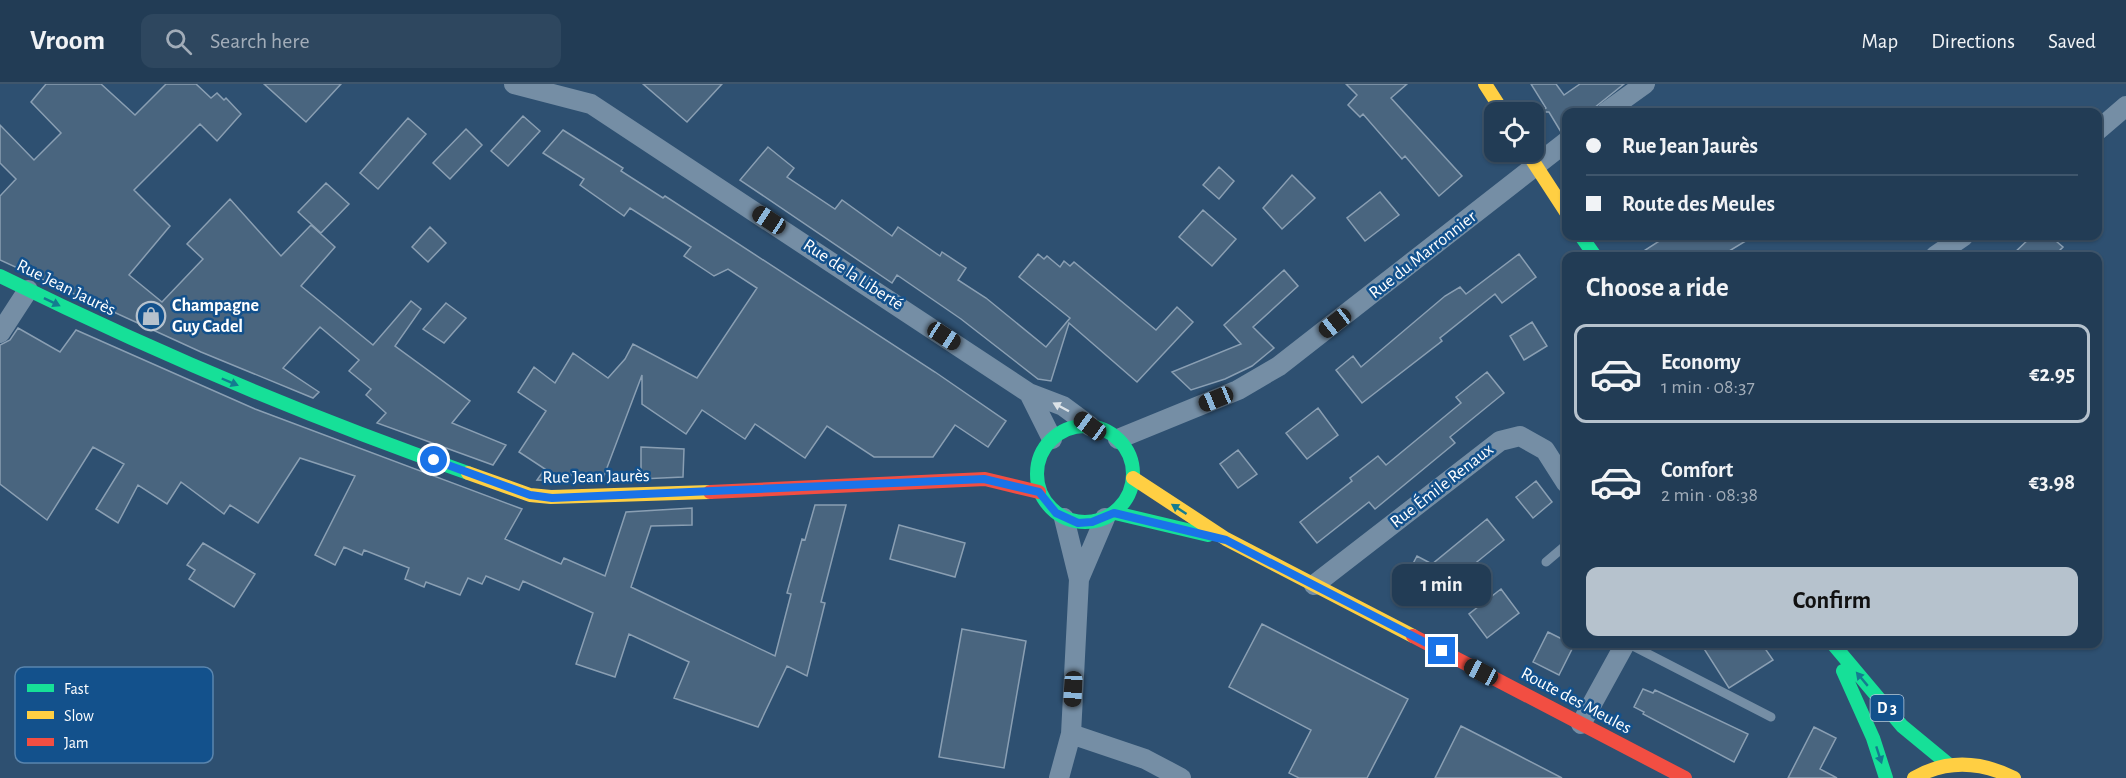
<!DOCTYPE html>
<html lang="en">
<head>
<meta charset="utf-8">
<style>
	:root { --surface:#223c55; --page:#2e475f; --text:#f1f3f6; --muted:#a2adb9; --line:#3f566c; --accent:#b6c2cd }
	body { margin:0; font-family:"Alegreya Sans",sans-serif; background:var(--page); color:var(--text); height:100vh; display:flex; flex-direction:column; font-size:22px; white-space:nowrap }
	* { box-sizing:border-box; margin:0 }
	p { font-size:20px; color:var(--muted) }
	.icon { flex:none; width:33px; height:33px; fill:none; stroke:currentColor; stroke-width:2; stroke-linecap:round; stroke-linejoin:round }
	.map { position:relative; flex:1; overflow:hidden }
	.drawer { position:absolute; left:1562px; top:168px; width:540px; height:396px; display:flex; flex-direction:column; background:var(--surface); border-radius:12px; box-shadow:0 2px 4px #0004,0 0 0 2px var(--line) }
	.drawer>* { flex:none }
	.top-card { position:absolute; left:1562px; top:24px; width:540px; height:132px; border-radius:12px; box-shadow:0 2px 4px #0004,0 0 0 2px var(--line); display:grid; align-content:center; height:132px; padding:0 24px; background:var(--surface) }
	.tools { position:absolute; left:1484px; top:18px; display:grid; gap:12px }
	.tools a { display:grid; place-items:center; width:60px; height:60px; border-radius:12px; background:var(--surface); box-shadow:0 2px 4px #0004,0 0 0 2px var(--line); font-size:30px }
	.end { position:absolute; width:27px; height:27px; margin:-14px; border:8px solid #1a73e8; background:#fff; box-shadow:0 0 0 3px #fff }
	.from { border-radius:50% }
	.bubble { position:absolute; height:42px; border-radius:12px; background:var(--surface); box-shadow:0 2px 4px #0004,0 0 0 2px var(--line); font-size:20px; font-weight:700; line-height:42px; text-align:center }
	.car { position:absolute; width:18px; height:36px; margin:-18px -9px; border-radius:8px; box-shadow:0 0 4px 2px #0007; background:linear-gradient(#222 24%,#8ab4d8 0 40%,#222 0 76%,#8ab4d8 0 86%,#222 0) }
	.top-card b { display:flex; align-items:center; gap:21px; height:57px; font-size:22px }
	.top-card b+b { border-top:2px solid var(--line) }
	.top-card i { width:15px; height:15px; background:var(--text) }
	ul { padding:0; list-style:none }
	li { display:flex; align-items:center; gap:18px; height:99px; margin:0 12px 9px; padding:0 12px; border:3px solid transparent; border-radius:12px }
	li div { flex:1 }
	li b { display:block; font-size:22px }
	li em { font-style:normal; font-weight:700 }
	li.current { border-color:var(--accent) }
	li>.icon { width:54px; height:54px; stroke-width:1.5 }
	h2 { padding:0 24px; font-size:27px; line-height:72px }
	.action { display:flex; gap:12px; margin-top:auto; padding:12px 24px }
	.action a { flex:1; height:69px; border-radius:12px; background:var(--accent); color:#111; font-size:24px; font-weight:700; line-height:69px; text-align:center }
	header { display:flex; align-items:center; gap:36px; box-sizing:border-box; height:84px; padding:0 30px; background:var(--surface); border-bottom:2px solid var(--line) }
	header strong { font-size:28px }
	nav { display:flex; gap:33px; margin-inline-start:auto; font-size:21px }
	.search { width:420px; height:54px; background:var(--page); display:flex; align-items:center; gap:15px; box-sizing:border-box; padding:0 21px; border-radius:12px; color:var(--muted); font-size:22px }
	.map>svg:first-child { display:block }
	.building { fill:#49657f; stroke:#8a9fb3; stroke-width:1.5 }
	.lines { fill:none; stroke-linecap:round; stroke-linejoin:round }
	.lane { stroke:#758ea5; stroke-width:9 }
	.street { stroke:#758ea5; stroke-width:20 }
	.fast { stroke:#16e098; stroke-width:14 }
	.slow { stroke:#ffcf43; stroke-width:14 }
	.jam { stroke:#f24e42; stroke-width:14 }
	.oneway { fill:#147c90 }
	.oneway2 { fill:#dce3e8 }
	.route { stroke:#1a73e8; stroke-width:8 }
	.labels { text-anchor:middle; dominant-baseline:central; stroke-width:5; stroke-linejoin:round; paint-order:stroke }
	.shield { fill:#13518c; stroke:#b8cbdc; stroke-width:1.5 }
	.shield-label { font-size:16px; font-weight:bold; fill:#fff }
	.street-label { font-size:18px; fill:#fff; stroke:#13518c }
	.poi-label { font-size:18px; font-weight:bold; fill:#fff; stroke:#13518c; text-anchor:start }
	.key { fill:#13518c; stroke:#5a85ae; stroke-width:1.5 }
	.key-label { font-size:16px; fill:#fff }
</style>
</head>
<body>
<header>
<strong>Vroom</strong>
<div class="search"><svg class="icon" aria-label="search" viewBox="0 0 24 24"><circle cx="10" cy="10" r="6"/><path d="M15 15l6 6"/></svg>Search here</div>
<nav><a>Map</a><a>Directions</a><a>Saved</a></nav>
</header>
<div class="map">
<svg width="2126" height="694" viewBox="0 0 2126 694">
	<rect width="100%" height="100%" fill="#2e5071"/>
	<!-- building -->
	<path class="building" d="M46 0H101L135 31 166 0H196L211 14 217 9 224 16 226 14 241 30 217 57 200 40 134 106 170 142 129 191 162 218 203 175 187 160 230 115 281 172 311 141 335 163 301 202 373 261 411 217 421 225 395 262 470 317 452 339 506 361 493 381 377 339 386 329 366 311 371 305 349 287 359 276 320 243 283 284 319 308 313 314 201 268 0 176V112L16 95 0 79V41L34 76 61 49 31 18Z
		M264 0H341L306 38Z
		M643 0H722L687 38Z
		M1346 0H1407L1391 14 1462 92 1439 112 1405 72 1402 75 1363 30 1360 33 1348 21 1357 11Z
		M1531 0H1556L1564 11 1580 0H1624L1589 28H1566V46L1561 48 1549 28H1540L1546 24Z
		M523 32 540 47 508 82 491 67Z
		M408 34 426 50 378 105 360 89Z
		M466 45 482 61 450 95 433 79Z
		M563 46 623 84 621 87 663 114 665 112 935 288 1006 337 988 363 955 341 933 373H874L827 342 805 374 755 340 745 355 702 326 686 350 642 320V291L602 397H594L572 387 569 397 537 396 545 385 519 368 546 327 518 308 534 283 555 299 573 269 608 294 625 275 633 260 697 294 757 204 728 185 714 192 684 172 691 163 630 124 624 132 580 101 584 95 543 69Z
		M768 63 794 84 787 93 835 125 842 116 892 152 898 143 940 172 942 168 966 184 958 196 986 214 1046 263 1070 234 1019 193 1038 170 1044 175 1047 172 1060 183 1064 177 1070 182 1074 178 1156 246 1177 223 1193 238 1137 298 1069 239 1051 297 1038 295 961 235 897 191 892 199 740 96Z
		M1219 83 1234 97 1219 115 1203 101Z
		M1292 91 1315 114 1282 145 1263 124Z
		M326 99 349 120 321 149 298 128Z
		M1380 108 1399 131 1365 157 1347 134Z
		M1203 126 1236 155 1212 182 1179 153Z
		M430 143 446 159 428 178 412 163Z
		M1667 152H1754L1721 172H1636Z
		M2032 152H2050L2063 163 2054 172H2011Z
		M1519 170 1536 193 1502 219 1495 210 1440 254 1442 257 1362 319 1336 286 1353 272 1361 283 1445 212 1460 203 1466 210Z
		M1284 186 1298 202 1253 243 1274 264 1252 282 1225 295 1191 306 1172 288 1241 260 1224 241Z
		M446 219 466 234 444 259 423 245Z
		M1532 238 1547 262 1524 276 1510 252Z
		M18 244 60 268 76 246 255 325 522 425 505 455 561 480 564 474 605 492 626 428 692 424V441L651 442 631 503 775 572 791 510 787 509 802 455 805 456 815 421H846L821 518 825 519 807 592 787 582 758 643 674 614 689 578 629 550 615 593 576 580 593 529 523 497 519 506 486 492 482 500 468 494 460 511 426 498 424 503 405 495 409 484 364 466 362 471 344 463 335 481 315 471 355 392 300 374 258 439 230 421 224 430 181 398 167 420 138 401 118 439 96 425 124 380 93 363 47 436 0 400V261L10 256Z
		M1487 288 1504 309 1450 353 1455 359 1375 425 1369 418 1317 459 1300 438 1352 397 1350 394 1378 372 1386 381 1461 319 1456 313Z
		M1318 324 1338 351 1307 375 1286 349Z
		M641 363 684 365 683 393 641 395Z
		M1238 366 1257 390 1238 404 1220 380Z
		M1536 397 1552 418 1533 434 1516 413Z
		M1487 435 1504 456 1462 490 1455 481 1439 509 1424 522 1398 508 1417 472 1432 480Z
		M899 441 965 459 955 493 890 475Z
		M203 459 255 490 234 523 189 495 195 486 187 481Z
		M1501 505 1519 529 1487 554 1469 530Z
		M1262 540 1408 615 1367 694H1299L1289 689 1311 646 1229 603Z
		M962 545 1026 557 1004 684 939 673Z
		M1548 548 1566 557V560L1574 561 1559 591 1533 578Z
		M1701 560H1762L1773 576 1729 604Z
		M1643 605 1653 609 1655 606 1748 650 1734 678 1643 630 1644 628 1634 623Z
		M1461 642 1508 666 1562 694H1435Z
		M1814 643 1836 654 1820 685 1837 694H1788Z"/>
	<g class="lines">
		<!-- lane -->
		<path class="lane" d="M1546 478 1566 461
			M1629 560 1771 633"/>
		<!-- street -->
		<path class="street" d="M514 0 591 20 1029 309 1063 322 1090 342
			M1606 28 1645 0
			M2097 47 2126 22
			M1935 172 1964 152
			M0 249 28 206
			M1029 309 1052 355
			M1118 355 1238 306 1279 282 1566 58
			M1079 495 1105 434
			M1314 501 1500 357 1520 352 1545 366 1566 399
			M1581 640 1625 560
			M1071 650 1145 675 1181 694
			M1059 694 1071 650 1079 495 1064 434"/>
		<!-- fast -->
		<path class="fast" d="M1581 152 1595 172
			M0 192C152 267 308 333 468 389
			M1037 390a48 48 0 1 1 96 0a48 48 0 1 1-96 0Z
			M1115 429 1208 451
			M1833 560 1902 642 1948 680
			M1843 587 1873 654 1886 694"/>
		<!-- slow -->
		<path class="slow" d="M1485 0 1503 28
			M1527 68 1566 128
			M468 389 530 411 551 413 710 408
			M1133 394 1226 455 1413 552
			M1914 694C1947 675 1980 677 2014 694"/>
		<!-- jam -->
		<path class="jam" d="M710 408 985 395 1039 408
			M1413 552 1685 694"/>
	</g>
	<!-- one-way arrows -->
	<defs><path id="oneway-solid" d="M-6-.8H1V-3.2L6.5 0L1 3.2V.8H-6Z" transform="scale(1.5)"/></defs>
	<g class="oneway">
		<use href="#oneway-solid" transform="translate(52 218) rotate(26)"/>
		<use href="#oneway-solid" transform="translate(230 298) rotate(23)"/>
		<use href="#oneway-solid" transform="translate(1179 425) rotate(-147)"/>
		<use href="#oneway-solid" transform="translate(1862 595) rotate(-130)"/>
		<use href="#oneway-solid" transform="translate(1879 671) rotate(72)"/>
	</g>
	<use class="oneway2" href="#oneway-solid" transform="translate(1061 323) rotate(-152)"/>
	<g class="lines">
		<!-- route -->
		<path class="route" d="M434 376 530 411 552 414 984 395 1039 408 1056 429 1078 439 1092 438 1114 429 1226 456 1442 567"/>
	</g>
	<!-- icons -->
	<defs>
		<g id="shop-ring" transform="scale(1.5)"><circle r="9.5" fill="#13518c" stroke="#b6c2cd" stroke-width="1.5"/><path d="M-5-2.5h2.3a2.7 3.5 0 0 1 5.4 0H5L5.5 6h-11ZM-1.5-2.5h3a1.5 2.3 0 0 0-3 0Z" fill="#b6c2cd"/></g>
	</defs>
	<g fill-rule="evenodd">
		<use href="#shop-ring" x="151" y="232"/>
	</g>
	<g class="labels">
		<!-- shield labels -->
		<rect class="shield" x="1870.5" y="611" width="33" height="26" rx="4.5"/>
		<g class="shield-label">
			<text x="1887" y="624">D 3</text>
		</g>
		<!-- street labels -->
		<g class="street-label">
			<text transform="translate(1423 171) rotate(-38)">Rue du Marronnier</text>
			<text transform="translate(853 191) rotate(33)">Rue de la Liberté</text>
			<text transform="translate(66 204) rotate(26)">Rue Jean Jaurès</text>
			<text transform="translate(596 393) rotate(-1)">Rue Jean Jaurès</text>
			<text transform="translate(1442 402) rotate(-38)">Rue Émile Renaux</text>
			<text transform="translate(1576 617) rotate(28)">Route des Meules</text>
		</g>
		<!-- poi labels -->
		<g class="poi-label">
			<text x="172" y="222">Champagne<tspan x="172" dy="21">Guy Cadel</tspan></text>
		</g>
	</g>
	<!-- legend -->
	<rect x="15" y="583" width="198" height="96" rx="9" class="key"/>
	<rect x="27" y="600" width="27" height="8" fill="#16e098"/>
	<rect x="27" y="627" width="27" height="8" fill="#ffcf43"/>
	<rect x="27" y="654" width="27" height="8" fill="#f24e42"/>
	<g class="key-label">
		<text x="64" y="610">Fast</text>
		<text x="64" y="637">Slow</text>
		<text x="64" y="664">Jam</text>
	</g>
</svg>
<div class="tools">
<a><svg class="icon" aria-label="locate" viewBox="0 0 24 24"><circle cx="12" cy="12" r="6"/><path d="M12 2v4M12 18v4M2 12h4M18 12h4"/></svg></a>
</div>
<i class="end from" style="left:434px;top:376px"></i>
<i class="end" style="left:1442px;top:567px"></i>
<div class="bubble" style="left:1392px;top:480px;width:99px">1 min</div>
<i class="car" style="left:769px;top:136px;rotate:303deg"></i>
<i class="car" style="left:1335px;top:239px;rotate:232deg"></i>
<i class="car" style="left:944px;top:252px;rotate:123deg"></i>
<i class="car" style="left:1216px;top:315px;rotate:248deg"></i>
<i class="car" style="left:1090px;top:342px;rotate:306deg"></i>
<i class="car" style="left:1481px;top:588px;rotate:298deg"></i>
<i class="car" style="left:1073px;top:605px;rotate:183deg"></i>
<div class="top-card">
<b><i class="from"></i>Rue Jean Jaurès</b>
<b><i></i>Route des Meules</b>
</div>
<section class="drawer">
<h2>Choose a ride</h2>
<ul>
<li class="current"><svg class="icon" aria-label="car" viewBox="0 0 24 24"><path d="M5 17H2v-5l4-1 3-4h7l3 4 3 1v5h-3M9 17h6M6 11h13"/><circle cx="7" cy="17" r="2"/><circle cx="17" cy="17" r="2"/></svg><div><b>Economy</b><p>1 min · 08:37</p></div><em>€2.95</em></li>
<li><svg class="icon" aria-label="car" viewBox="0 0 24 24"><path d="M5 17H2v-5l4-1 3-4h7l3 4 3 1v5h-3M9 17h6M6 11h13"/><circle cx="7" cy="17" r="2"/><circle cx="17" cy="17" r="2"/></svg><div><b>Comfort</b><p>2 min · 08:38</p></div><em>€3.98</em></li>
</ul>
<div class="action"><a>Confirm</a></div>
</section>
</div>
</body>
</html>
